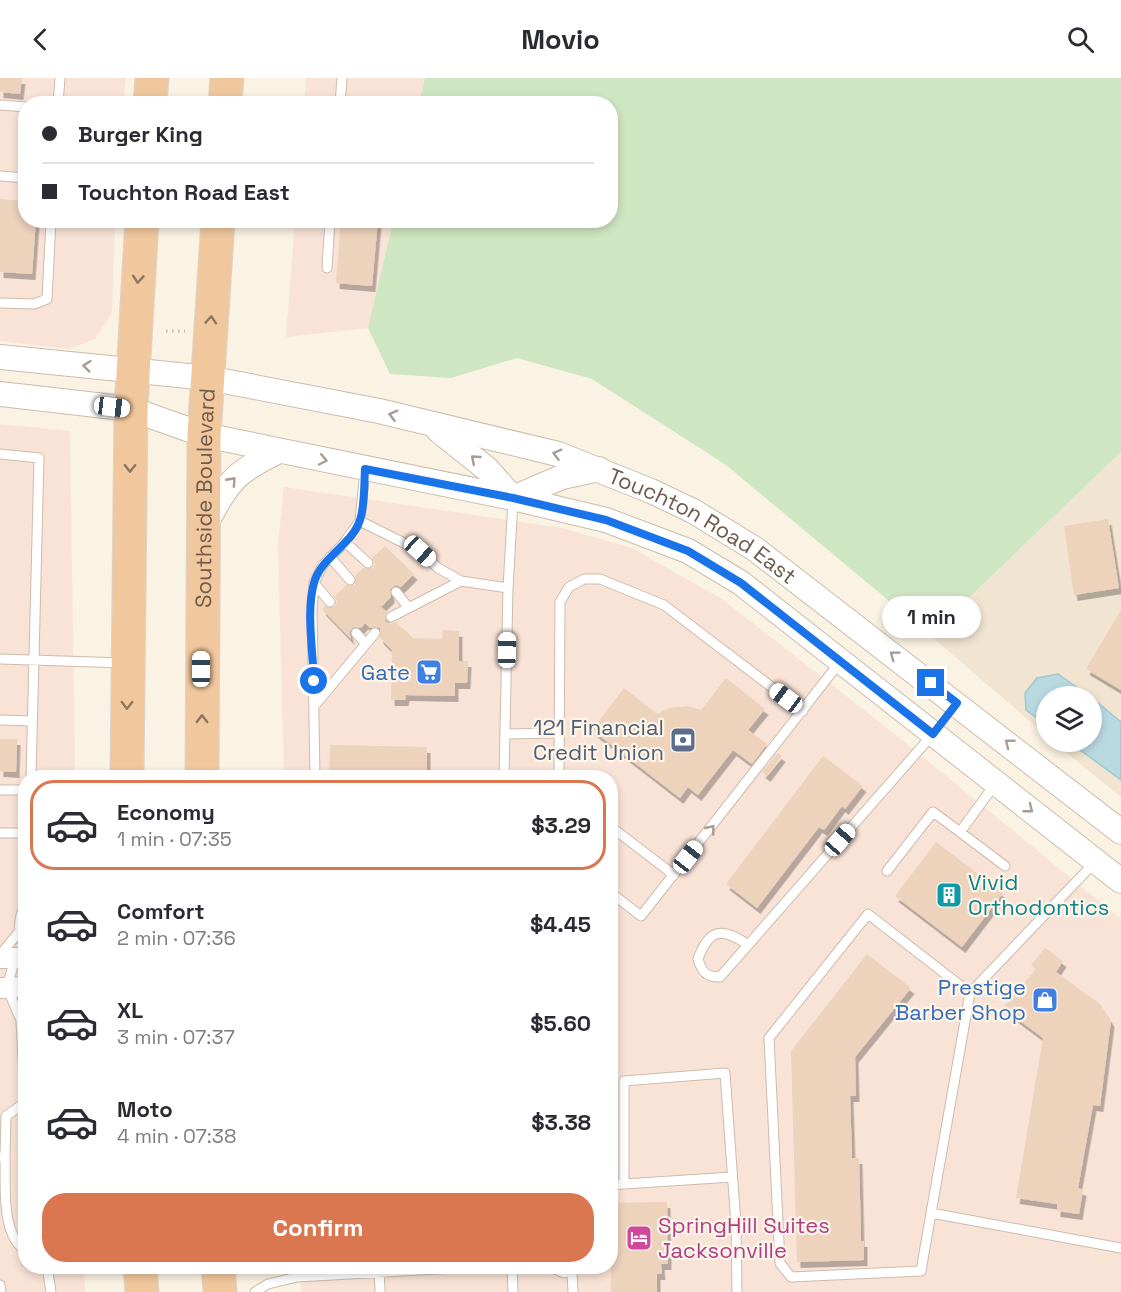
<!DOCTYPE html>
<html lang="en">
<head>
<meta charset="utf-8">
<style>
	:root { --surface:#fff; --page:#f7f7f7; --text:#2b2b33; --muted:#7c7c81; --line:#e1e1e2; --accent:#da7751 }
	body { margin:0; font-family:"Space Grotesk",sans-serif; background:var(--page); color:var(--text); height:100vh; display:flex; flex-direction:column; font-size:22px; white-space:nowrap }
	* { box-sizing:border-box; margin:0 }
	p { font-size:20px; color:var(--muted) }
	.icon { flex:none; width:33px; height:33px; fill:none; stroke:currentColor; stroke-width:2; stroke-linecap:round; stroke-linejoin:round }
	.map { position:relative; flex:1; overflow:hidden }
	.panel { position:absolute; left:18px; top:692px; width:600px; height:504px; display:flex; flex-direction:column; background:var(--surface); border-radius:24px; box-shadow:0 3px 9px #0003 }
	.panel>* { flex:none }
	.banner { position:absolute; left:18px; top:18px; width:600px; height:132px; border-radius:24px; box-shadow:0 3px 9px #0003; display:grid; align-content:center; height:132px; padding:0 24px; background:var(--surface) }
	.tools { position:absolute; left:1036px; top:608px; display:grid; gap:12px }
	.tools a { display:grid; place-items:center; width:66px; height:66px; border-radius:50%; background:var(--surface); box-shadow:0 3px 9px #0003; font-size:30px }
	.end { position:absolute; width:27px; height:27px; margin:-14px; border:8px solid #1a73e8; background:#fff; box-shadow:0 0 0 3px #fff }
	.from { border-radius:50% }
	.bubble { position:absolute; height:42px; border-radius:21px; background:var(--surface); box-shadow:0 3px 9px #0003; font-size:20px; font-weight:800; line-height:42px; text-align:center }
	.car { position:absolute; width:18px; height:36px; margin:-18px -9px; border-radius:8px; box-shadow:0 0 4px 2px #0007; background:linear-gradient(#fff 24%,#345 0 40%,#fff 0 76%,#345 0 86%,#fff 0) }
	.banner b { display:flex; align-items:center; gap:21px; height:57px; font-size:22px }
	.banner b+b { border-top:2px solid var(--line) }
	.banner i { width:15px; height:15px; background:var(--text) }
	ul { padding:10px 0 0; list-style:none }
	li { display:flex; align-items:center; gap:18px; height:90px; margin:0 12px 9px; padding:0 12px; border:3px solid transparent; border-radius:24px }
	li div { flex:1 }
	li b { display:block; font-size:22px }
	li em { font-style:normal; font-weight:800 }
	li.active { border-color:var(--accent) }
	li>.icon { width:54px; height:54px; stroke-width:1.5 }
	.action { display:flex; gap:12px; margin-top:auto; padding:12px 24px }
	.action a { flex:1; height:69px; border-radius:24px; background:var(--accent); color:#fff; font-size:24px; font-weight:800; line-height:69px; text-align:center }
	header { display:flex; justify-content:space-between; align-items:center; height:78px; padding:0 24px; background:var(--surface); font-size:27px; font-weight:800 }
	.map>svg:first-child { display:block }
	.residential { fill:#f1e4d1 }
	.commercial { fill:#f9e3d6 }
	.green { fill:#cfe6c2 }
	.water { fill:#b9d9e1; stroke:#a0c8d2; stroke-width:1.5 }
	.building { fill:#edd2bc; filter:url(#shadow) }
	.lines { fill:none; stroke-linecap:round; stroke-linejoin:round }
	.service-casing { stroke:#ccbcad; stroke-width:11 }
	.minor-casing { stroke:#ccbcad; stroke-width:22 }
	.tertiary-casing { stroke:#ccbcad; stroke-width:26 }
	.trunk-casing { stroke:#dad4d0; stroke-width:35 }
	.path { stroke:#d1b5a0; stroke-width:3; stroke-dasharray:1.5 4.5; stroke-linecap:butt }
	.service { stroke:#fff; stroke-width:9 }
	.minor { stroke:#fff; stroke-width:20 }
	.tertiary { stroke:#fff; stroke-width:24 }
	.trunk { stroke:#f1c89e; stroke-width:33 }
	.oneway { stroke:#907660 }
	.oneway2 { stroke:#a99c93 }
	.route { stroke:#1a73e8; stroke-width:8 }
	.labels { text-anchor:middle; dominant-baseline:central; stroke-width:4.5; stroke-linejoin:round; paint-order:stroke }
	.street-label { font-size:22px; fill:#6f5a4b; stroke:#fdf6e8 }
	.shop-label { font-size:22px; fill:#366cbe; stroke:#fdf6e8; text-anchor:end }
	.service-label { font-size:22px; fill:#4e5e75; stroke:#fdf6e8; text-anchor:end }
	.culture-label { font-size:22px; fill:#0d838f; stroke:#fdf6e8; text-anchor:start }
	.hotel-label { font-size:22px; fill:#b23c85; stroke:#fdf6e8; text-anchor:start }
</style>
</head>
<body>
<header><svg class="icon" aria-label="back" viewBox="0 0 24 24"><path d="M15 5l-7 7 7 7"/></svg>Movio<svg class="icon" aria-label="search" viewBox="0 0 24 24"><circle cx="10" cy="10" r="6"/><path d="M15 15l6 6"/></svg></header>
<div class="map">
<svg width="1121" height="1214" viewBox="0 0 1121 1214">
	<defs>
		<filter id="shadow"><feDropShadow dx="3.5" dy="6" stdDeviation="0" flood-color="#0004"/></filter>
	</defs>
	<rect width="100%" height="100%" fill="#faf2e2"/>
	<!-- residential -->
	<path class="residential" d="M1121 374V719L1052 663H1092V618H1047V658L930 557Z"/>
	<!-- commercial -->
	<path class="commercial" d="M0 0H126L123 25 26 26V142L115 143 112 235 95 261 69 271 0 263Z
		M306 0H425L419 25 304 26Z
		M295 143H393L368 250 286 259Z
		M0 346 70 353 75 699H26V1188H84L85 1214H0Z
		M284 409 562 450 632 470 722 521 896 657 1121 841V1214H301L299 1188H610V699H284L278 466Z"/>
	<!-- green -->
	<path class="green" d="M425 0H1121V374L930 557 726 387 592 301 517 280 451 300 390 296 368 250 393 143 610 142V26L419 25Z"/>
	<!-- water -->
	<path class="water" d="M1058 596 1089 618H1047V647L1026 632 1025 615 1037 600Z
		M1092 620 1121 644V702L1068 663H1092Z"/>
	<!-- building -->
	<path class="building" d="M0 0H22L20 16 0 14Z
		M0 121 26 123V142H36L32 196 0 194Z
		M341 142H378L372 208 336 205Z
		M1108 441 1119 510 1074 517 1064 448Z
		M385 468 414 496 401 509 396 507 390 511 391 519 381 529 387 534 385 543 390 546 396 544 413 560 442 561 443 552 459 553V583H468L467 605H455V618L406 617 405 622H391L392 572 380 560V550H370L365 545 361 550 354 549 349 554 351 561 322 531 325 528 335 529 337 523 334 519 346 507H355V498L363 490H373L375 486 372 480Z
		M1121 532V612L1086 591Z
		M726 600 765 631 748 652 767 666 752 686 733 672 698 717 688 709 680 720 592 652 624 610 657 636 670 630 687 628 701 632Z
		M0 661H17L16 694 0 693Z
		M330 667 427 669V699H329Z
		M778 675 782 678 767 698 762 694Z
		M823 678 863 708 845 731 842 728 824 752 819 749 757 830 726 806Z
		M936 764 1003 815 962 869 895 818Z
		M1045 870 1063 883 1056 894 1100 926 1111 943 1100 1028 1093 1027 1078 1110 1083 1112 1079 1136 1057 1133V1126L1016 1120 1043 960 1003 930 1036 891 1031 887Z
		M867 876 911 910 855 979 856 1018H850L852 1080H859L861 1163H864V1182L797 1184 791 973Z
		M667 1124 668 1186H661L662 1196H657V1214H611L610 1135 614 1134V1125Z"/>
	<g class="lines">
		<!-- service casing -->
		<g class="service-casing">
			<path id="service" d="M58 26 60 0
				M340 26 342 0
				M0 27 26 29
				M0 98 26 100
				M327 190 330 142
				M0 225 34 226 47 221 51 142
				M0 376 39 380 31 699
				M360 443 420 473 438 490 461 503 508 510
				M345 464 368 485
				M330 479 350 502
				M314 505 330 524
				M396 514 409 530
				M391 539 461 503
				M356 555 366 566
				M0 581 124 585
				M315 627 375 555
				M0 642 32 643
				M505 656 559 655
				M315 699 312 532 314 505 323 487 344 465 360 443 365 391
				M504 699 508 510 513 423
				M559 699 560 524 569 509 584 501H600L664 527 803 633
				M0 712H26
				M610 748 674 797
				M960 754 1005 788
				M0 755H26
				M1095 784 970 915 931 1135 1121 1170
				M887 793 933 734 960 754 996 705
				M610 814 641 838 840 584
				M26 826C16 843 19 855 26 872
				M748 867C723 849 709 850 698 881 702 894 706 899 720 899L933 656
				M0 877 19 854
				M15 880 7 910 21 942 26 931
				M0 1079H5C6 1106 0 1156 26 1173
				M5 1079 6 1038 23 1026 25 1019 21 942
				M624 1106 732 1099
				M610 1107 624 1106V1003L725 995 736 1146 737 1214
				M931 1135 921 1193 791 1199 780 1185 769 960 868 836 970 915
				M47 1188 51 1214
				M379 1188 380 1214
				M512 1188 513 1214
				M548 1188 564 1195 580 1188
				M572 1194 573 1214
				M0 1207 1 1214
				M255 1214 268 1206 297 1199 489 1188"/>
		</g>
		<!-- minor casing -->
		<g class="minor-casing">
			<path id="minor" d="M0 880H26
				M0 910 26 909"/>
		</g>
		<!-- tertiary casing -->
		<g class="tertiary-casing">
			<g id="tertiary">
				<path id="s1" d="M0 279 208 300 379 333 558 376 651 413 693 433 755 471 1121 754"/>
				<path d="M0 316 131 331 204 357 513 420 606 442 688 473 741 505 1121 803"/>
				<path d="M438 352 487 391 513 420 562 399 599 391"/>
				<path d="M204 449C229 404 231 396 279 373"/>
			</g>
		</g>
		<!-- trunk casing -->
		<g class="trunk-casing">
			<g id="trunk">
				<path d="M150 26 152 0"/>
				<path d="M225 26 227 0"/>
				<path d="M127 699 131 331 142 142"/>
				<path id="s2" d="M202 699 204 357 218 142"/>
				<path d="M140 1188 142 1214"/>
				<path d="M218 1188 220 1214"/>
			</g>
		</g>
		<!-- path -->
		<path class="path" d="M166 253H185"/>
		<!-- service -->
		<use href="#service" class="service"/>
		<!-- minor -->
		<use href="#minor" class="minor"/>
		<!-- tertiary -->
		<use href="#tertiary" class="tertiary"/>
		<!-- trunk -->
		<use href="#trunk" class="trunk"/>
	</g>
	<!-- one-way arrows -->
	<defs><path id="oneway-chevron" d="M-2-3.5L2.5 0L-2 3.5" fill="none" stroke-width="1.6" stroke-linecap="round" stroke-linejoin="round" transform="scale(1.5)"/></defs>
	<g class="oneway">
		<use href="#oneway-chevron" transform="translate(138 201) rotate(94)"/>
		<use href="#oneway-chevron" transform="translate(211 242) rotate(-86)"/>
		<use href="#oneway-chevron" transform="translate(130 390) rotate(91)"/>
		<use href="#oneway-chevron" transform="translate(127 627) rotate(91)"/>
		<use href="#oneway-chevron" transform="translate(202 641) rotate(-90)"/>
	</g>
	<g class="oneway2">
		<use href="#oneway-chevron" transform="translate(87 288) rotate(-174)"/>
		<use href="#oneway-chevron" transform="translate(393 337) rotate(-165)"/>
		<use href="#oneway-chevron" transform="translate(557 376) rotate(-165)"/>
		<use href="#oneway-chevron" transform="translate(475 381) rotate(-139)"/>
		<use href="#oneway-chevron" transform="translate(323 382) rotate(12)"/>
		<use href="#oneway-chevron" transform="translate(232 403) rotate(-48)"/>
		<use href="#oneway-chevron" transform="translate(894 577) rotate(-143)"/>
		<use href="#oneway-chevron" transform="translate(1009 665) rotate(-142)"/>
		<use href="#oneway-chevron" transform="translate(1029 731) rotate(38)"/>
		<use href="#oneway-chevron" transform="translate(711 751) rotate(-51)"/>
	</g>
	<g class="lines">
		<!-- route -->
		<path class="route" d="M314 603C313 575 306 532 314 505 321 479 352 467 360 442 365 427 364 406 365 391L513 420 606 442 688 473 741 505 933 656 957 625 931 605"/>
	</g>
	<!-- icons -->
	<defs>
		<g id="supermarket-square" transform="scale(1.35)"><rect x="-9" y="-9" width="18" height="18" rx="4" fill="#3f7fe0" stroke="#fdf6e8"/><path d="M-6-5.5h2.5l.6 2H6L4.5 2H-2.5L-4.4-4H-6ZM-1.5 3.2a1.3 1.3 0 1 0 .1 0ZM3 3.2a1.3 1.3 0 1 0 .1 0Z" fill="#fff"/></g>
		<g id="bank-square" transform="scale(1.35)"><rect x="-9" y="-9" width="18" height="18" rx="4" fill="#5c6f8a" stroke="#fdf6e8"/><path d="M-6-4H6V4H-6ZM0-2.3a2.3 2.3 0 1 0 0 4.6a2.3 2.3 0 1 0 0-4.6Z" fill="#fff"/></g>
		<g id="building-square" transform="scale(1.35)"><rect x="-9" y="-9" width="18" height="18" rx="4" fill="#0f9aa8" stroke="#fdf6e8"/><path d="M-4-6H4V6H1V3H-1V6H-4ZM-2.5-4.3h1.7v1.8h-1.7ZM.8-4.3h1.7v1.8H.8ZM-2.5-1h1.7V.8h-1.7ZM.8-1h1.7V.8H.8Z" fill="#fff"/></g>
		<g id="shop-square" transform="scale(1.35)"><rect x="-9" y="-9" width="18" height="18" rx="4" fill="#3f7fe0" stroke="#fdf6e8"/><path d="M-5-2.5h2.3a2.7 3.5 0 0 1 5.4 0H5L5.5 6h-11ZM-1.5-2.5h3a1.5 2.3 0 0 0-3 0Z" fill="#fff"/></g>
		<g id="hotel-square" transform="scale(1.35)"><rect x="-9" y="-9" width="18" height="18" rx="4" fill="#d1479c" stroke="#fdf6e8"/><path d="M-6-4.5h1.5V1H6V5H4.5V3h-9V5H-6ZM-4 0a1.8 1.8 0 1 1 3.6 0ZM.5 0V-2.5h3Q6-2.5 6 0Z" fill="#fff"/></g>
	</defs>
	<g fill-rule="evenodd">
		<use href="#supermarket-square" x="429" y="594"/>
		<use href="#bank-square" x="683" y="662"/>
		<use href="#building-square" x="949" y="817"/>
		<use href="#shop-square" x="1045" y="922"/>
		<use href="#hotel-square" x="639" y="1160"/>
	</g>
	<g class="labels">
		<!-- street labels -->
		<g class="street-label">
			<text stroke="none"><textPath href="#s2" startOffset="279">Southside Boulevard</textPath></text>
			<text stroke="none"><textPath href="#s1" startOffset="729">Touchton Road East</textPath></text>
		</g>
		<!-- shop labels -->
		<g class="shop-label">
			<text x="410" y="594">Gate</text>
			<text x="1026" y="909">Prestige<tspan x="1026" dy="25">Barber Shop</tspan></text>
		</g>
		<!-- service labels -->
		<g class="service-label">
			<text x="664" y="649">121 Financial<tspan x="664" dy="25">Credit Union</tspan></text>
		</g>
		<!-- culture labels -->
		<g class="culture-label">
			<text x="968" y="804">Vivid<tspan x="968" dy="25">Orthodontics</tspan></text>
		</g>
		<!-- hotel labels -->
		<g class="hotel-label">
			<text x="658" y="1147">SpringHill Suites<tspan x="658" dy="25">Jacksonville</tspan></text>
		</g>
	</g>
</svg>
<div class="tools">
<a><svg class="icon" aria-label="layers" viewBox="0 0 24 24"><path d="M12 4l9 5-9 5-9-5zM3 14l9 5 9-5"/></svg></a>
</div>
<i class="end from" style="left:314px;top:603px"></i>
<i class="end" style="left:931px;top:605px"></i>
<div class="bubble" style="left:882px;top:518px;width:99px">1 min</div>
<i class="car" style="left:112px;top:329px;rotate:97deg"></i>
<i class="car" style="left:420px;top:473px;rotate:132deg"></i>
<i class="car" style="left:507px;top:572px;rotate:1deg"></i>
<i class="car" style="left:201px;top:591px;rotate:0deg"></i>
<i class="car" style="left:786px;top:620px;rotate:307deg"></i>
<i class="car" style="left:840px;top:762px;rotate:41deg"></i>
<i class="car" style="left:688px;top:779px;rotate:38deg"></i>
<div class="banner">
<b><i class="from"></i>Burger King</b>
<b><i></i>Touchton Road East</b>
</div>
<section class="panel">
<ul>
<li class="active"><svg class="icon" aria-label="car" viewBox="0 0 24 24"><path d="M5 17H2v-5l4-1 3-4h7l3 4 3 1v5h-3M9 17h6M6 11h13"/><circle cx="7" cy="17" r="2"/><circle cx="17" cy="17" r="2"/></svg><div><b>Economy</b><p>1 min · 07:35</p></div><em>$3.29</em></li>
<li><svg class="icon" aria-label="car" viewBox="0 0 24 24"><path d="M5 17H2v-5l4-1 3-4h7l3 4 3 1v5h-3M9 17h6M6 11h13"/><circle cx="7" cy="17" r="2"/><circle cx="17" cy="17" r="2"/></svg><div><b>Comfort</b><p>2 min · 07:36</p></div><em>$4.45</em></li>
<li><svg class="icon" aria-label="car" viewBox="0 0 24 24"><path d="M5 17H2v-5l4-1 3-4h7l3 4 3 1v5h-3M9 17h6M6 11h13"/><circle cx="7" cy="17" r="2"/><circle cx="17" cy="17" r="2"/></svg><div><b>XL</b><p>3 min · 07:37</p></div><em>$5.60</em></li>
<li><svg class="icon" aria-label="car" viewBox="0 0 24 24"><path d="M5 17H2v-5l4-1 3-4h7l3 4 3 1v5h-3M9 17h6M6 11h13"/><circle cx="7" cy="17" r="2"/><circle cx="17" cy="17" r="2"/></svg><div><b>Moto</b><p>4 min · 07:38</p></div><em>$3.38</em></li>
</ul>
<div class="action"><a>Confirm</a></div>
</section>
</div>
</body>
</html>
